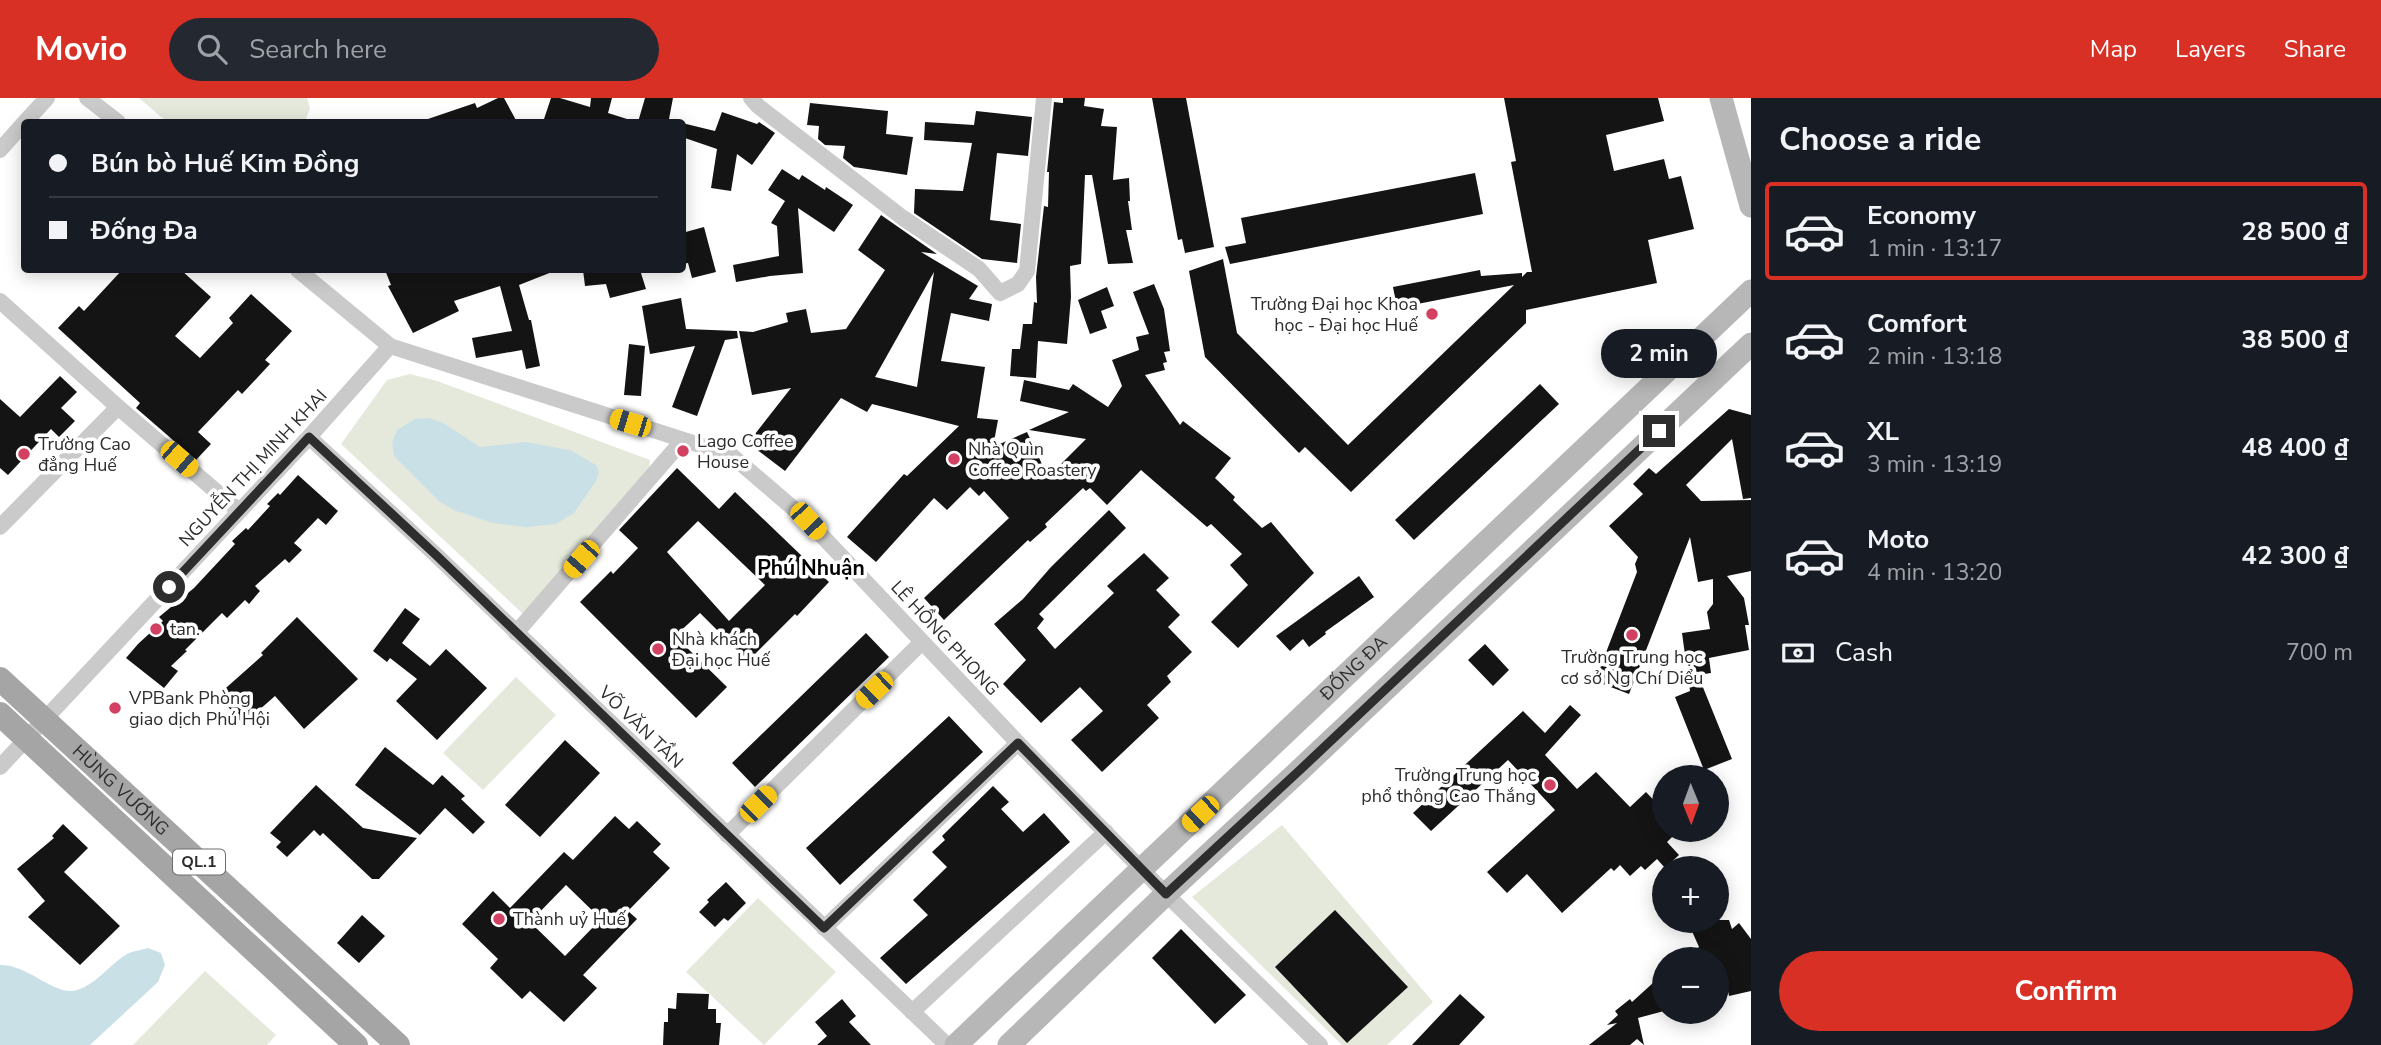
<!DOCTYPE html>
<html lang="en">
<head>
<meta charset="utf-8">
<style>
	:root { --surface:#171b24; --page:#242831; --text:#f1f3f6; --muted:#9ea1a6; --line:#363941; --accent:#d93025 }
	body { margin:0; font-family:"Nunito Sans",sans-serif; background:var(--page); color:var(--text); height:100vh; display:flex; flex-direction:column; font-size:26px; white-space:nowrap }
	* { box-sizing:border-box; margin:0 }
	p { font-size:23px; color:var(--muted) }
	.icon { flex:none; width:38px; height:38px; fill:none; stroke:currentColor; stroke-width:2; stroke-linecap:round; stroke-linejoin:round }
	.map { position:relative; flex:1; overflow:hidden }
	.side { display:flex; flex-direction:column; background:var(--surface); width:630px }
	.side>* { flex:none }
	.banner { position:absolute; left:21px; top:21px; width:665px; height:154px; border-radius:7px; box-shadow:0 4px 18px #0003; display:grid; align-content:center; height:154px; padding:0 28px; background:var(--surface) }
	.needle { width:46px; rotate:179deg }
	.controls { position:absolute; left:1652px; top:667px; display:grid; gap:14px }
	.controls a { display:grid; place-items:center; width:77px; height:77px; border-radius:50%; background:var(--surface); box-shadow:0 4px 18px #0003; font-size:35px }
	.end { position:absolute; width:32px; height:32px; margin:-16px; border:9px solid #2d2d2d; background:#fff; box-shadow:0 0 0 4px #fff }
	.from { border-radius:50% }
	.bubble { position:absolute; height:49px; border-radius:24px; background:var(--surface); box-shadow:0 4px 18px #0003; font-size:23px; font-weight:700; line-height:49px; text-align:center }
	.car { position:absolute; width:21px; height:42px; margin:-21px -10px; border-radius:9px; box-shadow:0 0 5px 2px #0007; background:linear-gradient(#f5c518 24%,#345 0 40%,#f5c518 0 76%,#345 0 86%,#f5c518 0) }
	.banner b { display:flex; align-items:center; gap:24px; height:66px; font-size:26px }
	.banner b+b { border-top:2px solid var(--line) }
	.banner i { width:18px; height:18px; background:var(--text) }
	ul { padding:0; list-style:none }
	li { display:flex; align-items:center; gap:21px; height:98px; margin:0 14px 10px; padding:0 14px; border:4px solid transparent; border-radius:7px }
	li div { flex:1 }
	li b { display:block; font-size:26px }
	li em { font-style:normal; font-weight:700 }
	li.selected { border-color:var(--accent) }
	li>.icon { width:63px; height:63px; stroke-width:1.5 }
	h2 { padding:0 28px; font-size:32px; line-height:84px }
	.pay { display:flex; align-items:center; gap:18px; height:77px; padding:0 28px; font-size:26px }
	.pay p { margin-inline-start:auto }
	.cta { display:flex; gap:14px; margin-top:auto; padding:14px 28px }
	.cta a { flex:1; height:80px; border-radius:42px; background:var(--accent); color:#fff; font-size:28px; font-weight:700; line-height:80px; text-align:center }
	header { display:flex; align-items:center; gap:42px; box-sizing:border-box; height:98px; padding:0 35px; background:var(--accent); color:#fff }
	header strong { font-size:33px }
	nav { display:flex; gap:38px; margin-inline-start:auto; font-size:24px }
	.search { width:490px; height:63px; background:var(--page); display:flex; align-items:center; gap:18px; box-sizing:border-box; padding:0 24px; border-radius:38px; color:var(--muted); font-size:26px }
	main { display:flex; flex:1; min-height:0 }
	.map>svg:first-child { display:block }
	.green { fill:#e5e9dc }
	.water { fill:#c9e0e7 }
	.building { fill:#141414; fill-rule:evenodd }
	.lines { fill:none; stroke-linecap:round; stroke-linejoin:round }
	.street { stroke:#cacaca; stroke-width:16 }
	.secondary { stroke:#b7b7b7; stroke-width:23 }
	.primary { stroke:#a5a5a5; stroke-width:24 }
	.route { stroke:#2d2d2d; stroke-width:9 }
	.poi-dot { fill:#d24062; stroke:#fff; stroke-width:2.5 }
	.labels { text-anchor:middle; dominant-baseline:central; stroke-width:7; stroke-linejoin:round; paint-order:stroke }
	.shield { fill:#fff; stroke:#6c6c6c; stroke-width:2 }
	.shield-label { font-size:16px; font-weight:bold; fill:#2d2d2d }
	.poi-label { font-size:18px; fill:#2d2d2d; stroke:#fff; text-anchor:start }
	.street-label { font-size:18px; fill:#2d2d2d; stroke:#fff }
	.quarter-label { font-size:21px; font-weight:bold; fill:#000; stroke:#fff }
</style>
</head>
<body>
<header>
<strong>Movio</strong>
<div class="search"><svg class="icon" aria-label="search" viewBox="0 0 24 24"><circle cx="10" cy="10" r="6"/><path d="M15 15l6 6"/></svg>Search here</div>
<nav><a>Map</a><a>Layers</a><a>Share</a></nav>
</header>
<main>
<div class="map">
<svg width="1751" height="947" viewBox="0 0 1751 947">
	<rect width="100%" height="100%" fill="#fff"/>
	<!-- green -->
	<path class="green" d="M139 0H307L310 10 305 24H167Z
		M410 276 437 283 650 362 649 371 523 516 341 346 387 282Z
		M516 579 556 617 483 692 443 655Z
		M1282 727 1433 904 1387 947H1342L1192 799Z
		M758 800 836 874 764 947 686 874Z
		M205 873 276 937 267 947H133Z"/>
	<!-- water -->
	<path class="water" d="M429 320 443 325 480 349 525 344 570 352 596 367 599 374 596 383 574 415 556 426 526 429 493 425 456 413 440 404 394 358 392 344 397 332 415 321Z
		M148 850 161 855 165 867 158 884 90 947H0V867C28 866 55 899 77 892 97 886 110 866 127 856 133 853 142 852 148 850Z"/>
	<!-- building -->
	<path class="building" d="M498 0H504L517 24H425V22L475 5 477 10Z
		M551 0H560L590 9 591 0H612L608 15 627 21 626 24H543Z
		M645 0H673L669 21 682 24H638Z
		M1063 0H1085L1084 8 1104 11 1101 28 1117 29 1113 82 1129 80 1130 103H1128L1132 132H1126L1133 165 1108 166 1092 77H1085L1081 166 1070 168 1071 199 1067 246 1038 243 1036 280 1010 278 1012 251H1020L1023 226H1032L1034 204 1037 205 1036 179 1044 108 1048 109 1049 74H1047L1054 4 1063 5Z
		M1152 0H1186L1214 149 1185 155 1182 141 1178 142Z
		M1504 0H1658L1664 23 1606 37 1614 73 1664 61 1669 81 1681 78 1694 131 1648 142 1657 185 1526 212V225L1351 394 1305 349 1299 355 1205 259 1189 173 1223 161 1237 235 1348 347 1514 187 1397 210 1393 189 1480 172 1481 178 1522 175V179L1527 174H1532L1511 64 1516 63Z
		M810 5 888 13 886 36 913 39 907 77 854 69 843 60 845 48 825 47 818 41 819 28 807 27Z
		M976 13 1032 19 1028 58 997 55 990 122 1021 126 1017 165 982 161 914 115 915 91 963 93 972 45 924 42 925 24 974 27Z
		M722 14 757 26 759 24 775 35 752 67 737 56 731 93 711 90 717 51 682 39V25L715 33Z
		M782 71 799 82 802 77 825 92 826 89 853 107 834 134 798 110 803 175 770 178 736 184 733 167 779 158 777 128 771 125 785 103 768 92Z
		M1475 75 1483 116 1230 166 1225 149 1246 145 1241 120Z
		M881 117 937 156 921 154 978 188 969 201 992 206 989 223 951 215 941 263 985 269 977 320 998 322 993 349 1027 334 1048 379 1086 341 1029 332 1069 314 1020 303 1024 282 1069 292 1073 286 1108 309 1122 288 1112 262 1139 252 1136 239 1149 236 1133 194 1154 186 1164 211 1170 253 1164 254 1167 264 1163 265 1165 272 1145 277 1180 327 1183 323 1231 360 1215 380 1235 399 1233 402 1262 430 1271 424 1314 475 1238 550 1211 524 1248 487 1230 467 1242 456 1211 426 1207 429 1141 372 1107 407 1090 390 1086 393 1083 390 1045 426 1047 429 1030 444 1028 442 944 522 924 500 1009 420 984 393 979 398 970 389 947 412 934 400 876 464 847 439 904 376 907 378 959 328 872 306 867 314 841 300 785 373 748 345 791 290 752 297 739 233 753 234 788 224 786 215 806 211 811 235 846 231 885 172 858 152ZM934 174 917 289 875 279Z
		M704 129 716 174 692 180 688 165 682 166V135Z
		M122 172H181L211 199 175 238 200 260 233 225 229 220 251 196 292 233 265 262 270 266 242 296 238 292 198 334 211 346 196 362 136 310 140 305 58 230 79 208 84 213Z
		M385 172H557L519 187 529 222H531L540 268 526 271 522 252 476 260 472 240 512 233 500 188 454 203 459 213 413 235 388 188 391 187Z
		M583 172H640L646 191 610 200 606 186 585 188Z
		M1107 189 1114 208 1101 213 1107 230 1090 236 1078 202Z
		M681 200 686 231 737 233 738 240 725 242 697 318 672 309 695 248 650 256 642 208Z
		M629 246 645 248 641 298 624 297Z
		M60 278 77 294 61 310 75 323 59 339 51 331 8 377 0 370V301L20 319Z
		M1540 286 1559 306 1414 442 1395 422Z
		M1729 311 1751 317V400L1743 401 1732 341 1686 387 1701 403 1751 402V473L1727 478 1744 500 1749 527H1745L1749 552 1709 560 1711 575 1698 577 1732 661 1704 672 1675 599 1690 593 1682 535 1710 531 1707 514 1713 506V481L1698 484 1690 439 1629 596 1595 583 1637 474 1635 466 1638 459 1609 428 1643 396 1633 386 1649 370 1656 376Z
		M677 370 719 411 735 394 829 484 797 518 795 516 748 563 700 515 675 538 727 589 696 620 580 504 611 473 613 476 638 450 619 432ZM698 423 765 487 729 523 667 454Z
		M298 377 338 413 326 427 318 420 294 445 302 452 289 465 285 461 255 488 260 493 249 506 245 502 227 520 222 515 185 552 187 553 171 568 178 573 164 590 126 560 138 546 163 523 159 519 194 490 235 446 232 443 246 430 248 432 270 408 267 406 278 395 280 397Z
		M1109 412 1126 430 1039 516 1044 521 1037 530 1055 551 1114 495 1107 488 1144 455 1169 480 1156 492 1180 517 1168 529 1192 554 1167 578 1171 584 1147 607 1159 620 1102 674 1071 642 1103 613 1080 589 1041 625 1003 586 1026 562 994 526 1023 501 1051 469Z
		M1359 478 1374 499 1325 534 1326 536 1309 549 1303 541 1290 553 1276 538Z
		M405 510 420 521 402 545 430 568 446 551 487 590 437 642 396 603 417 581 390 560 387 564 373 553Z
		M297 519 358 581 304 631 275 598 243 626 218 597 263 557 261 555Z
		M866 535 889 559 755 689 732 665Z
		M1485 546 1509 572 1493 588 1468 562Z
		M1570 607 1581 617 1545 657 1577 691 1596 674 1630 709 1646 694 1664 713V732H1668L1674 737 1667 744 1679 757 1665 770 1657 761 1645 772 1641 768 1630 778 1620 767 1614 773 1611 770 1562 815 1527 776 1507 795 1487 774 1555 712 1508 662 1431 733 1413 715 1523 613 1545 635Z
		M949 618 983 654 840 787 806 750Z
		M565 642 600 675 540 739 505 707Z
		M385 649 433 687 442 677 465 698 461 701 485 724 473 736 445 710 420 737 355 687Z
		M316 687 363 730 417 740 379 781H372L323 735 320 738 314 732 287 759 276 749 281 744 270 735Z
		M993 688 1009 704 1001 711 1023 734 1044 715 1070 744 906 886 880 860 928 817 913 802 947 769 932 754 945 742 942 738Z
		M615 718 629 731 637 723 661 746 653 754 670 770 628 813 637 821 583 877 597 890 564 924 530 893 522 901 490 870 498 861 462 826 493 793 510 810 564 754 573 762ZM566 787 601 821 565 858 530 824Z
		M63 726 88 750 64 774 120 828 80 867 28 819 45 803 17 771 54 740 52 738Z
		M726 784 746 805 728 823 724 820 715 829 699 814 709 804 707 802Z
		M1335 812 1408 889 1347 945 1275 869Z
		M362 817 385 838 359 865 337 845Z
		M1687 822H1729L1732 831 1739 825 1751 841V893L1729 898 1724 873 1717 866V861H1685L1699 849Z
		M1181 831 1246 897 1215 926 1152 860Z
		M1664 875V913L1638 920 1644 947 1637 941 1630 947H1589L1617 925 1607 927 1618 917 1615 913 1630 901 1632 904Z
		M677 895 709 896 708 911H716V925H721L719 947H663L664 924H668V910L676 911Z
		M1460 896 1485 919 1459 947H1412Z
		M842 901 856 918 849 924 871 947H817L827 938 815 924Z"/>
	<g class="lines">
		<!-- street -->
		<path class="street" d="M87 0 118 24
			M751 0 758 8 903 120 979 171 1000 195 1018 186 1027 173 1044 0
			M25 24 47 0
			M0 52 24 25
			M298 172 390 248 731 357 808 423 1018 645 1166 796 1320 947
			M0 203 118 309 239 413
			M309 339 436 457 947 947
			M0 429 118 309
			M516 535 683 342
			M0 669 309 339 390 248
			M727 737 922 544
			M824 830 1018 645
			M912 914 1106 734"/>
		<!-- secondary -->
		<g class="secondary">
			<path d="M1721 0 1751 108"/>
			<path id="s1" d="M956 947 1751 193"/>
			<path d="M1009 947 1166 796 1301 671 1751 246"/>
		</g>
		<!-- primary -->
		<g class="primary">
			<path id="s2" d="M0 581 398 947"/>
			<path d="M0 616 356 947"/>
		</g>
	</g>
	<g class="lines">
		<!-- route -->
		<path class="route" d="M169 489 309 339 436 457 824 830 1018 645 1166 796 1301 671 1659 333"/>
	</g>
	<!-- markers -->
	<g class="poi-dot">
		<circle cx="1432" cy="216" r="7"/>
		<circle cx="683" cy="353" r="7"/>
		<circle cx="24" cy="356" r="7"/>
		<circle cx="954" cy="361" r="7"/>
		<circle cx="156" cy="531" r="7"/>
		<circle cx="1632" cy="537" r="7"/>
		<circle cx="658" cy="551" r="7"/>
		<circle cx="115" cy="610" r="7"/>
		<circle cx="1550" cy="687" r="7"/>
		<circle cx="499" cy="821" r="7"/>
	</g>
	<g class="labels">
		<!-- shield labels -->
		<rect class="shield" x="173" y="751.5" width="52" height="25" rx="5"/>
		<g class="shield-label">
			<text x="199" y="764">QL.1</text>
		</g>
		<!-- poi labels -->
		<g class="poi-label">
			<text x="1418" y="206" text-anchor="end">Trường Đại học Khoa<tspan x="1418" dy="21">học - Đại học Huế</tspan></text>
			<text x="697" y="343">Lago Coffee<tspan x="697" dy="21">House</tspan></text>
			<text x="38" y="346">Trường Cao<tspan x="38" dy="21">đẳng Huế</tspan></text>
			<text x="968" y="351">Nhà Quìn<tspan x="968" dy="21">Coffee Roastery</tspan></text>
			<text x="170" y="531">tan.</text>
			<text x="672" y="541">Nhà khách<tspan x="672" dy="21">Đại học Huế</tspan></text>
			<text x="1632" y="559" text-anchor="middle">Trường Trung học<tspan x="1632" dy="21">cơ sở Ng Chí Diểu</tspan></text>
			<text x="129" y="600">VPBank Phòng<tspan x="129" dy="21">giao dịch Phú Hội</tspan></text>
			<text x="1536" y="677" text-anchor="end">Trường Trung học<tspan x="1536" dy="21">phổ thông Cao Thắng</tspan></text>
			<text x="513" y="821">Thành uỷ Huế</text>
		</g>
		<!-- street labels -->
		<g class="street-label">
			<text transform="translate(253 370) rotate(-47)">NGUYỄN THỊ MINH KHAI</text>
			<text transform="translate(945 540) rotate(47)">LÊ HỒNG PHONG</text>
			<text stroke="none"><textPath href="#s1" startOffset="548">ĐỐNG ĐA</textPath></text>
			<text transform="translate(641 629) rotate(44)">VÕ VĂN TẦN</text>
			<text stroke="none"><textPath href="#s2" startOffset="164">HÙNG VƯƠNG</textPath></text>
		</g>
		<!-- quarter labels -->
		<g class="quarter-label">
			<text x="811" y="470">Phú Nhuận</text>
		</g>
	</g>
</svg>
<div class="controls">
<a><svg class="needle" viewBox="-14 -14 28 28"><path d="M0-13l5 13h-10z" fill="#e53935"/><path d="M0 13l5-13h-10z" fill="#9ea1a6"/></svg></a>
<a>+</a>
<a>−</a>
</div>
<i class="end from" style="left:169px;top:489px"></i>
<i class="end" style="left:1659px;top:333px"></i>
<div class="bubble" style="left:1601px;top:231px;width:116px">2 min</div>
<i class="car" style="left:630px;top:325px;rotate:287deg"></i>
<i class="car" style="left:179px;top:361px;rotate:131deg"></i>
<i class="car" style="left:808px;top:423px;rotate:137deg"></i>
<i class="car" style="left:581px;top:461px;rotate:221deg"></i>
<i class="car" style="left:874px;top:592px;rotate:226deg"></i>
<i class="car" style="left:758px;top:706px;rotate:45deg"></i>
<i class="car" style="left:1200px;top:716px;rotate:227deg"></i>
<div class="banner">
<b><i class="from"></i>Bún bò Huế Kim Đồng</b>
<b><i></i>Đống Đa</b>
</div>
</div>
<section class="side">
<h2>Choose a ride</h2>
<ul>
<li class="selected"><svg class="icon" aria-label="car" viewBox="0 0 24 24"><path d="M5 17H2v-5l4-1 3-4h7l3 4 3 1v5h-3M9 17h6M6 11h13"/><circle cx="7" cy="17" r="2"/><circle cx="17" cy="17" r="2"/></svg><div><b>Economy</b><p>1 min · 13:17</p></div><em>28 500 ₫</em></li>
<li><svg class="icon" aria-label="car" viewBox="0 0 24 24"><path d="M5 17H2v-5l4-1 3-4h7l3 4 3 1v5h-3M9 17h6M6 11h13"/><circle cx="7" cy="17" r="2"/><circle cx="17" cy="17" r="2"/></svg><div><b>Comfort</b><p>2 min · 13:18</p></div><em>38 500 ₫</em></li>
<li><svg class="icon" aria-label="car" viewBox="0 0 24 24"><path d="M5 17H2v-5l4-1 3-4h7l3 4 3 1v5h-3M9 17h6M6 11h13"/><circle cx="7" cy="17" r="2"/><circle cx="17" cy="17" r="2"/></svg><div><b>XL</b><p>3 min · 13:19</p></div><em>48 400 ₫</em></li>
<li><svg class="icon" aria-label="car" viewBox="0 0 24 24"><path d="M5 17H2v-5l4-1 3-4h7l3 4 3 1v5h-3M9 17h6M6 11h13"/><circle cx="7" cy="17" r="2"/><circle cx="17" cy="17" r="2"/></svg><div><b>Moto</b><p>4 min · 13:20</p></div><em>42 300 ₫</em></li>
</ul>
<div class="pay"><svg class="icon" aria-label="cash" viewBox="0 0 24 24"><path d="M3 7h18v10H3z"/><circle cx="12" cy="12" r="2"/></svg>Cash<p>700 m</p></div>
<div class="cta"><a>Confirm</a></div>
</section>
</main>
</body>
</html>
